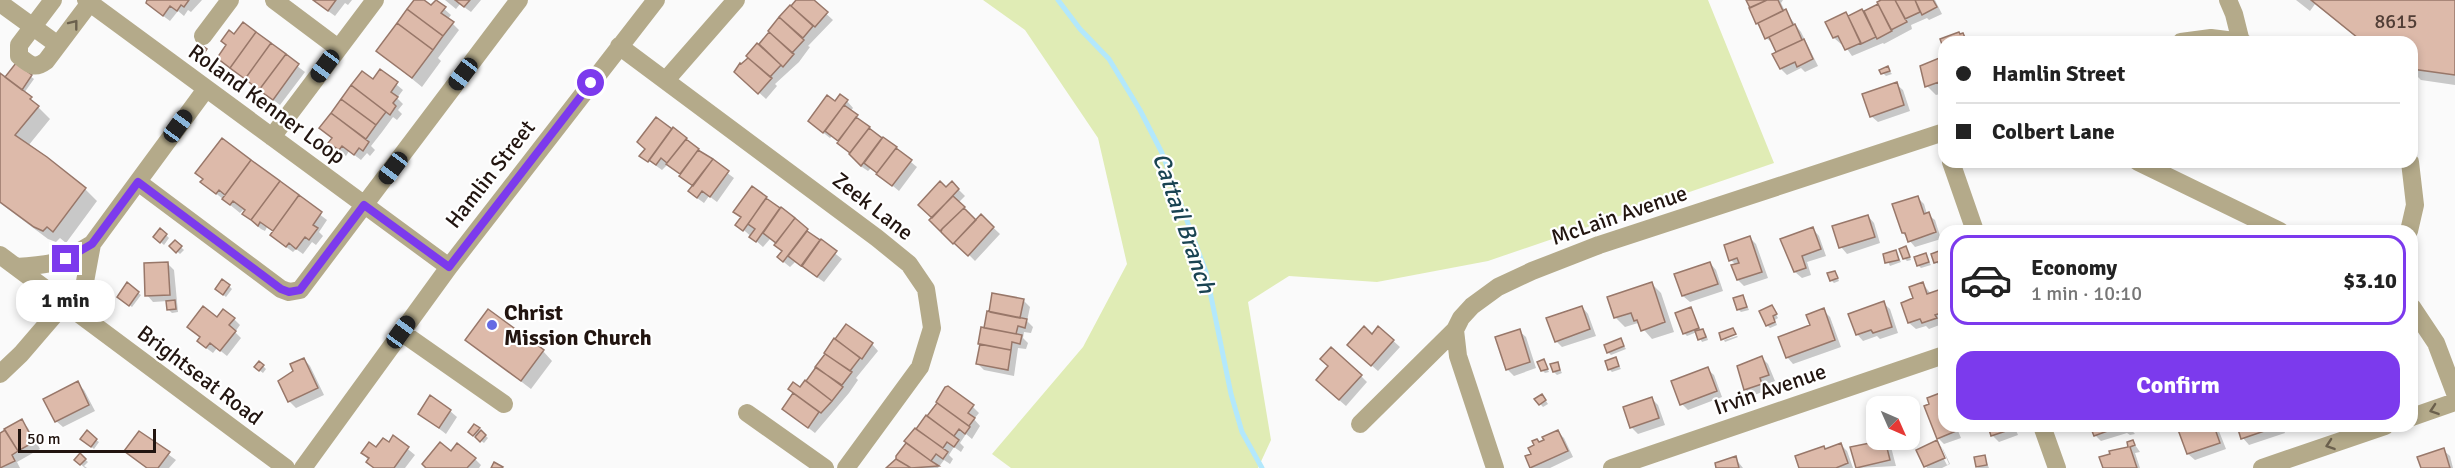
<!DOCTYPE html>
<html lang="en">
<head>
<meta charset="utf-8">
<style>
	:root { --surface:#fff; --page:#f6f6f6; --text:#222; --muted:#767676; --line:#e0e0e0; --accent:#7c3aed }
	body { margin:0; font-family:Signika,sans-serif; background:var(--page); color:var(--text); height:100vh; display:flex; flex-direction:column; font-size:22px; white-space:nowrap }
	* { box-sizing:border-box; margin:0 }
	p { font-size:20px; color:var(--muted) }
	.icon { flex:none; width:33px; height:33px; fill:none; stroke:currentColor; stroke-width:2; stroke-linecap:round; stroke-linejoin:round }
	.map { position:relative; flex:1; overflow:hidden }
	.panel { position:absolute; left:1938px; top:225px; width:480px; height:207px; display:flex; flex-direction:column; background:var(--surface); border-radius:18px; box-shadow:0 3px 9px #0003 }
	.panel>* { flex:none }
	.guide { position:absolute; left:1938px; top:36px; width:480px; height:132px; border-radius:18px; box-shadow:0 3px 9px #0003; display:grid; align-content:center; height:132px; padding:0 18px; background:var(--surface) }
	.needle { width:39px; rotate:135deg }
	.fabs { position:absolute; left:1866px; top:396px; display:grid; gap:12px }
	.fabs a { display:grid; place-items:center; width:54px; height:54px; border-radius:12px; background:var(--surface); box-shadow:0 3px 9px #0003; font-size:30px }
	.scale { position:absolute; left:18px; bottom:15px; width:138px; box-sizing:border-box; padding-left:6px; border:3px solid #221510; border-top:0; font-size:16px; line-height:21px; white-space:nowrap; color:#221510; -webkit-text-stroke:4px #fff; paint-order:stroke }
	.end { position:absolute; width:27px; height:27px; margin:-14px; border:8px solid #7c3aed; background:#fff; box-shadow:0 0 0 3px #fff }
	.from { border-radius:50% }
	.bubble { position:absolute; height:42px; border-radius:18px; background:var(--surface); box-shadow:0 3px 9px #0003; font-size:20px; font-weight:700; line-height:42px; text-align:center }
	.car { position:absolute; width:18px; height:36px; margin:-18px -9px; border-radius:8px; box-shadow:0 0 4px 2px #0007; background:linear-gradient(#222 24%,#8ab4d8 0 40%,#222 0 76%,#8ab4d8 0 86%,#222 0) }
	.guide b { display:flex; align-items:center; gap:21px; height:57px; font-size:22px }
	.guide b+b { border-top:2px solid var(--line) }
	.guide i { width:15px; height:15px; background:var(--text) }
	ul { padding:10px 0 0; list-style:none }
	li { display:flex; align-items:center; gap:18px; height:90px; margin:0 12px 9px; padding:0 6px; border:3px solid transparent; border-radius:18px }
	li div { flex:1 }
	li b { display:block; font-size:22px }
	li em { font-style:normal; font-weight:700 }
	li.active { border-color:var(--accent) }
	li>.icon { width:54px; height:54px; stroke-width:1.5 }
	.button { display:flex; gap:12px; margin-top:auto; padding:12px 18px }
	.button a { flex:1; height:69px; border-radius:18px; background:var(--accent); color:#fff; font-size:24px; font-weight:700; line-height:69px; text-align:center }
	.map>svg:first-child { display:block }
	.green { fill:#e0ecb5 }
	.shadow { fill:#0003; fill-rule:evenodd }
	.lines { fill:none; stroke-linecap:round; stroke-linejoin:round }
	.stream { stroke:#b3e8fc; stroke-width:5 }
	.building { fill:#ddbaaa; stroke:#987769; stroke-width:1.5 }
	.minor { stroke:#b4aa8a; stroke-width:18 }
	.oneway { stroke:#6b604d }
	.route { stroke:#7c3aed; stroke-width:8 }
	.poi-dot { fill:#656ae3; stroke:#fff; stroke-width:2 }
	.labels { text-anchor:middle; dominant-baseline:central; stroke-width:4.5; stroke-linejoin:round; paint-order:stroke }
	.number-label { font-size:20px; fill:#513e36 }
	.street-label { font-size:22px; fill:#221510; stroke:#fff }
	.poi-label { font-size:22px; font-weight:bold; fill:#221510; stroke:#fff; text-anchor:start }
	.water-label { font-size:24px; font-style:italic; fill:#1a4452; stroke:#fff }
</style>
</head>
<body>
<div class="map">
<svg width="2455" height="468" viewBox="0 0 2455 468">
	<rect width="100%" height="100%" fill="#fafafa"/>
	<!-- green -->
	<path class="green" d="M983 0H1708L1774 163 1488 261 1377 282 1289 276 1248 302 1271 440 1258 468H1011L992 454 1083 347 1127 264 1098 138 1025 30Z"/>
	<!-- shadow -->
	<path class="shadow" d="M149 0H202L191 12 188 10 184 16 178 11 170 21 154 9Z
		M313 0H352L348 5 345 3 335 16Z
		M416 0H421L431 7 435 1 451 15 448 19 459 30 438 58 441 61 422 87 378 51Z
		M445 0H481L471 12 460 4 456 9Z
		M797 0H811L833 20 808 46 810 47 799 62 775 84 777 86 766 99 735 70 750 58 748 56 771 33 780 18Z
		M1748 0H1783L1781 3 1785 11 1801 32 1818 66 1805 72 1801 68 1787 75 1781 69 1774 44 1766 38 1757 23Z
		M1883 0H1935L1942 14 1929 20 1927 18 1911 25 1912 29 1884 44 1883 43 1852 56 1843 43 1841 44 1834 38 1827 23 1846 14 1849 17 1862 11 1864 13 1881 5Z
		M2296 0H2455V85L2421 80 2412 71V42H2362L2315 4 2310 11Z
		M243 25 305 72 280 105 219 58Z
		M1959 34 1969 42H1944V46L1942 40Z
		M1944 58V93L1936 95 1927 86Z
		M16 65 34 79 24 93 50 119 28 146 85 189 97 201 66 243 60 238 56 242 48 239 0 203V75L5 79Z
		M1887 68 1892 74 1886 76 1881 71Z
		M380 71 403 90 397 98 403 104 398 110 402 114 397 120 393 117 382 132 371 146 375 150 370 156 367 153 361 160 349 151 346 156 330 142 333 139 321 128 362 73 373 81Z
		M1896 84 1903 90 1910 111 1878 122 1871 116Z
		M847 101 853 108 850 112 863 123 917 167 899 191 871 168 868 171 862 167 852 154 832 136 830 138 816 127 835 103Z
		M686 139 703 155 734 178 717 202 709 196 704 203 697 198 694 186 668 164 662 170 641 155Z
		M222 140 327 220 319 232 323 236 316 245 312 242 303 254 296 249 293 252 278 241 274 232 267 227 265 231 261 229 244 214 246 212 243 210 240 213 202 182 204 180 197 173Z
		M952 183 965 196 958 203 970 214 969 216 976 222 981 216 1000 234 975 261 920 205 946 189Z
		M753 188 842 259 824 282 795 262 790 267 785 263 779 257 783 251 770 239 763 247 737 224 742 218 735 212Z
		M1917 197 1924 204 1927 214 1935 220 1941 239 1915 247 1903 233Z
		M1868 216 1874 223 1880 243 1847 254 1841 247Z
		M1813 229 1819 236 1826 256 1807 262 1811 275 1802 278 1795 272Z
		M161 230 169 238 164 245 155 237Z
		M1750 238 1756 244 1768 278 1744 286 1738 280 1736 265 1731 260Z
		M175 242 184 250 180 254 171 246Z
		M1906 248 1911 260 1907 261 1904 258Z
		M1944 251V263L1939 265 1936 262Z
		M1896 252 1901 262 1890 266 1885 255Z
		M1925 255 1931 265 1921 268 1918 265Z
		M1710 263 1716 270 1723 291 1690 302 1683 296 1676 275Z
		M168 264 174 270 178 312 172 313 169 310 168 301 153 302 147 295Z
		M1835 272 1839 281 1834 283 1831 280Z
		M1651 283 1661 293 1674 332 1652 339 1638 323 1625 327 1616 318Z
		M1923 284 1931 294 1944 289V320L1941 322 1942 324 1929 329 1926 326 1916 329 1909 323 1903 304 1915 299Z
		M229 286 232 289 226 297 220 292Z
		M138 293 141 295 132 307 121 299Z
		M1743 297 1749 310 1741 312 1738 309Z
		M1023 300 1030 307 1027 321 1033 327 1031 333 1024 332 1023 338 1028 343 1026 349 1018 348 1014 376 984 370 978 364Z
		M1883 303 1890 309 1898 333 1880 339 1877 336 1863 341 1857 334Z
		M1582 307 1588 314 1596 336 1562 347 1556 341Z
		M1772 307 1778 318 1775 320 1777 325 1770 328 1767 325Z
		M1691 309 1701 331 1706 334 1708 340 1702 342 1697 332 1687 336 1684 333Z
		M1823 310 1830 317 1841 347 1793 364 1787 357Z
		M217 319H234L240 325 235 332 241 338 227 356 217 348 213 353 205 347Z
		M1379 328 1400 347 1378 371 1356 352Z
		M1519 331 1526 337 1536 368 1514 376 1507 369Z
		M1737 336 1738 337 1725 342 1724 340Z
		M467 340 543 351 552 361 531 389Z
		M1620 340 1626 349 1611 355 1608 352Z
		M834 341 872 344 878 351 856 378 858 380 849 393 815 433 784 409 795 394 807 383Z
		M1762 358 1768 364 1775 381 1765 385 1767 390 1752 396 1745 389Z
		M304 359 310 366 324 395 296 408 289 401 295 372Z
		M1615 359 1621 369 1612 372 1609 369Z
		M1543 361 1549 372 1545 373 1543 371Z
		M1557 363 1562 373 1557 375 1554 372Z
		M263 366 266 369 263 373 259 370Z
		M1707 369 1714 375 1722 397 1688 410 1682 404Z
		M1361 376 1367 382 1346 406 1324 387Z
		M77 383 84 390 95 411 63 427 56 421Z
		M1940 395 1944 398V426H1956L1961 438 1944 444 1938 438Z
		M1544 398 1548 404 1543 407 1536 399Z
		M1651 398 1658 405 1665 425 1638 434 1632 428 1625 408Z
		M939 404 973 407 979 413 974 419 980 426 972 439 966 434 960 443 964 447 961 452 954 447 949 455 953 459 950 464 944 460 938 468H889Z
		M450 411 457 417 446 434 420 414Z
		M22 421 28 428 40 449 17 462 20 468H0V434Z
		M475 426 488 438 484 443 470 432Z
		M1973 426H2014L2018 435 1999 442 1992 435 1990 428 1978 432Z
		M2092 426H2128L2135 434 2130 435 2127 433 2101 441 2095 435Z
		M2184 426H2217L2226 449 2195 460 2188 454 2179 428Z
		M2239 426H2282L2285 433 2249 445 2243 438Z
		M1558 432 1564 438 1573 457 1550 468H1532L1540 444Z
		M139 433 176 460 169 468H147L126 451Z
		M393 437 415 455 405 468H374L363 453 389 444Z
		M96 440 99 442 94 449 85 441Z
		M1884 441 1891 447 1896 466 1857 468 1852 448Z
		M1936 442 1943 449 1950 464 1942 468H1927L1918 451ZM1938 448H1942L1949 464 1947 465Z
		M2133 442 2140 452 2135 453 2140 468H2106L2130 448 2129 443Z
		M1840 444 1847 451 1853 468H1801L1826 450Z
		M2443 450 2450 456 2453 468H2421L2419 458Z
		M451 453 475 459 481 465 479 468H427Z
		M80 455 88 462 84 466 87 468H85L76 460Z
		M1984 456 1989 468H1979L1977 467Z
		M1735 458 1743 468H1718Z"/>
	<g class="lines">
		<!-- stream -->
		<path class="stream" d="M1058 0 1080 29 1109 59 1140 110 1162 153 1206 272 1231 394 1242 432 1262 468"/>
	</g>
	<!-- building -->
	<path class="building" d="M147 0H189L184 7 181 5 177 11 170 6 163 16 146 3Z
		M313 0H336L328 11Z
		M414 0H424L431 5 436 0 446 7 441 13 454 22 443 36 407 9Z
		M455 0H470L464 7Z
		M796 0H814L828 12 815 27 791 6Z
		M1746 0H1767L1750 8Z
		M1767 0H1778L1783 11 1756 24 1749 8Z
		M1881 0H1895L1907 22 1891 30 1877 2Z
		M1895 0H1915L1920 12 1905 19Z
		M1915 0H1933L1937 7 1922 15Z
		M2311 0H2455V75L2412 69V42H2363Z
		M1878 4 1892 31 1877 39 1864 11Z
		M790 5 813 26 803 38 779 17Z
		M407 9 443 36 433 50 397 23Z
		M1786 9 1793 25 1765 39 1758 23Z
		M1862 9 1876 37 1861 44 1848 16Z
		M1846 12 1861 43 1845 50 1838 36 1833 38 1825 22Z
		M779 17 804 40 792 53 768 31Z
		M243 22 256 32 230 68 217 58 226 45 221 41 229 30 234 34Z
		M397 23 433 50 412 78 376 51Z
		M1795 24 1802 40 1776 52 1769 37Z
		M256 32 271 43 245 79 230 68Z
		M769 32 794 54 783 67 759 44Z
		M1959 32 1960 34 1963 33 1966 40 1944 42V50L1940 39Z
		M1804 39 1813 59 1797 67 1795 62 1780 69 1772 54Z
		M271 43 286 54 259 90 245 79Z
		M757 43 781 65 770 77 746 56Z
		M200 44 207 49 203 55 197 50Z
		M286 54 299 64 273 100 259 90Z
		M1944 56V85L1940 86 1939 82 1925 87 1920 66Z
		M748 58 772 78 758 94 734 72 740 63 741 64Z
		M16 63 32 75 22 90 5 77Z
		M1888 66 1890 71 1881 74 1879 70Z
		M380 69 398 82 391 92 398 97 393 103 396 106 390 115 351 85 362 71 373 79Z
		M0 73 32 97 30 99 39 106 15 135 47 157 86 188 53 232 47 227 43 231 34 227 0 202Z
		M1897 82 1904 105 1870 117 1862 94Z
		M351 85 386 112 376 125 341 99Z
		M840 94 848 100 823 133 808 121 827 95 835 101Z
		M341 99 376 125 366 139 331 113Z
		M844 105 858 115 838 141 825 131Z
		M331 113 369 142 363 151 359 148 354 155 342 146 339 150 328 143 332 138 319 128Z
		M656 117 672 129 648 162 639 156 645 149 637 142Z
		M856 117 870 127 850 153 837 143Z
		M673 127 687 138 667 163 661 158 656 165 649 160Z
		M869 128 882 138 861 166 849 154Z
		M883 137 897 147 877 173 864 163Z
		M222 138 251 160 225 195 219 190 216 194 200 182 203 179 195 173Z
		M686 139 699 149 680 174 666 164Z
		M896 148 912 160 892 186 876 174Z
		M698 150 713 159 693 186 679 176Z
		M713 159 729 171 710 197 702 191 697 198 688 191Z
		M251 160 280 181 251 220 242 214 245 210 233 201 230 205 222 199Z
		M280 181 299 195 273 231 260 222 258 226 251 220Z
		M940 181 946 187 952 181 959 189 932 218 918 205Z
		M752 186 767 197 743 231 735 225 741 217 733 212Z
		M299 195 322 212 313 225 318 228 309 240 305 237 296 249 289 243 286 247 270 235Z
		M953 196 965 207 940 231 929 220Z
		M1918 196 1924 214 1929 212 1936 232 1908 242 1905 233H1902L1892 204Z
		M766 198 780 208 756 242 749 237 755 229 748 224Z
		M781 207 795 218 776 243 763 233Z
		M964 208 976 220 953 244 941 232 942 229Z
		M981 214 994 227 968 256 954 243Z
		M1868 215 1875 237 1839 248 1832 226Z
		M795 218 808 229 783 262 777 257 782 251 774 245Z
		M1813 227 1821 249 1802 256 1806 268 1794 272 1780 239Z
		M160 228 167 234 160 243 153 237Z
		M807 231 820 240 801 266 788 256Z
		M1750 236 1762 272 1737 280 1731 265 1739 263 1737 258 1729 261 1724 245Z
		M821 239 837 251 817 277 802 266Z
		M175 240 182 246 176 253 169 246Z
		M1906 246 1910 257 1903 259 1899 249Z
		M1944 249V260L1934 263 1931 254Z
		M1896 250 1899 260 1885 263 1883 254Z
		M1926 253 1929 262 1917 266 1914 257Z
		M168 262 170 295 145 296 144 263Z
		M1710 262 1718 284 1682 296 1674 274Z
		M1835 271 1838 278 1830 281 1827 273Z
		M222 279 230 285 223 295 215 289Z
		M127 282 139 292 129 306 117 297Z
		M1652 282 1665 322 1641 331 1637 320 1634 321 1631 313 1614 318 1607 297Z
		M1923 282 1927 294 1944 288V312L1935 315 1937 318 1922 323 1920 319 1908 323 1901 303 1913 298 1909 287Z
		M992 293 1024 299 1020 318 989 312Z
		M1743 295 1747 307 1737 310 1733 298Z
		M175 300 176 309 167 310 166 301Z
		M1884 301 1892 327 1873 333 1871 330 1856 335 1848 314Z
		M1772 305 1777 314 1773 316 1775 322 1766 326 1759 311Z
		M203 306 217 317 223 309 235 318 229 325 236 331 220 351 210 343 206 348 197 341 200 337 187 327Z
		M1582 306 1590 329 1555 342 1546 318Z
		M1691 307 1699 328 1683 334 1675 313Z
		M1824 308 1835 340 1786 358 1778 337 1810 325 1806 315Z
		M488 309 544 350 521 381 465 340Z
		M987 311 1027 319 1025 328 1018 326 1016 334 984 328Z
		M846 324 873 343 862 359 835 339Z
		M1364 326 1372 334 1378 326 1394 340 1371 366 1347 345Z
		M981 327 1022 335 1020 344 1012 342 1011 350 978 344Z
		M1733 328 1736 334 1721 340 1719 333Z
		M1520 329 1530 362 1506 370 1495 337Z
		M1703 329 1706 337 1698 340 1695 331Z
		M834 338 860 358 850 371 824 353Z
		M1621 338 1624 346 1607 353 1604 345Z
		M980 344 1011 350 1008 370 976 364Z
		M1331 347 1362 375 1339 400 1316 380 1328 366 1320 359Z
		M825 354 852 372 842 385 815 367Z
		M1762 356 1769 375 1760 378 1762 384 1744 390 1737 366Z
		M1616 357 1619 366 1608 370 1605 361Z
		M304 358 318 388 288 402 278 381 293 371 290 364Z
		M1544 359 1548 369 1541 371 1537 362Z
		M259 361 264 365 259 371 254 367Z
		M1558 362 1560 370 1553 372 1550 364Z
		M816 367 843 387 832 401 806 381Z
		M1708 367 1717 391 1680 405 1671 381Z
		M805 380 832 401 821 413 788 389 793 382 800 387Z
		M78 381 89 405 55 422 43 399Z
		M948 386 974 405 968 413 975 418 969 426 936 402 945 387Z
		M793 393 819 412 808 428 782 409Z
		M1940 393 1944 402V426H1954L1956 431 1937 439 1924 406 1929 404 1927 398Z
		M1542 394 1546 400 1539 405 1534 399Z
		M430 395 451 410 439 428 418 414Z
		M1652 397 1659 418 1630 428 1623 407Z
		M937 403 970 427 965 434 959 429 954 436 927 416Z
		M926 415 959 440 954 447 947 442 943 448 916 429Z
		M22 419 34 442 18 451 4 429Z
		M474 424 480 428 473 436 468 432Z
		M1988 426H2011L2012 429 1991 436Z
		M2090 426H2129V427L2122 430 2121 426 2094 436Z
		M2214 426 2220 443 2187 454 2177 427Z
		M2237 426H2279L2241 439Z
		M915 428 948 452 943 459 936 454 931 461 904 441Z
		M5 430 18 451 12 455 15 461 0 468V433Z
		M87 430 97 439 91 447 80 439Z
		M481 430 486 435 480 442 475 437Z
		M1558 430 1568 451 1530 468 1525 456 1531 454 1528 448 1534 445 1532 441 1537 439 1539 442 1544 440 1542 437Z
		M139 431 170 452 158 468H147L124 451Z
		M393 435 409 447 394 468H374L366 462 369 458 361 453 369 442 376 447 383 438 389 442Z
		M1885 440 1890 460 1856 468 1850 447Z
		M1937 440 1945 458 1924 467 1916 450Z
		M2133 440 2135 445 2130 447 2137 468H2103L2099 457 2110 454 2109 451 2128 447 2127 442Z
		M440 442 451 451 457 443 476 458 467 468H426L422 464Z
		M906 443 931 461 939 466 911 468 896 459V456Z
		M1841 443 1848 463 1836 468H1799L1795 456 1824 446 1825 449Z
		M2444 448 2450 468H2421L2417 457Z
		M80 453 86 459 80 465 74 460Z
		M1985 455 1987 465 1976 467 1974 457Z
		M1736 456 1739 468H1716L1715 463Z
		M896 459 911 468H886Z
		M494 462 503 467 502 468H491Z"/>
	<g class="lines">
		<!-- minor -->
		<path class="minor" d="M53 0 19 45V56C29 64 34 70 46 61L92 0
			M86 0 449 267
			M274 0 338 48
			M2228 0 2234 14 2241 42
			M0 3 58 45
			M203 36 230 0
			M2181 42 2211 38 2243 42
			M619 46 877 238 909 264 926 289 932 328 920 367 846 468
			M666 80 736 0
			M272 137 375 0
			M1951 162 1975 231
			M2138 162 2280 231
			M138 182 281 289 289 292 300 290 519 0
			M2409 231 2415 205 2410 162
			M0 255 286 468
			M16 267C52 265 61 263 92 244L206 89
			M2412 307 2436 343 2455 393
			M79 314 92 244
			M1455 330 1458 356 1495 468
			M401 332 504 404
			M0 374 21 354 64 304
			M747 413 825 468
			M2412 417 2455 402
			M1360 424 1455 330 1461 318 1472 306 1498 287 1532 271 1599 245 1944 132
			M2042 426 2057 468
			M303 468 449 267 656 0
			M1612 468 1944 355
			M2262 468 2385 426"/>
	</g>
	<!-- one-way arrows -->
	<defs><path id="oneway-chevron" d="M-2-3.5L2.5 0L-2 3.5" fill="none" stroke-width="1.6" stroke-linecap="round" stroke-linejoin="round" transform="scale(1.5)"/></defs>
	<g class="oneway">
		<use href="#oneway-chevron" transform="translate(74 24) rotate(-52)"/>
		<use href="#oneway-chevron" transform="translate(2434 410) rotate(161)"/>
		<use href="#oneway-chevron" transform="translate(2330 445) rotate(161)"/>
	</g>
	<g class="lines">
		<!-- route -->
		<path class="route" d="M66 259 92 244 138 182 281 289 289 292 300 290 364 205 449 267 591 83"/>
	</g>
	<!-- markers -->
	<circle class="poi-dot" cx="492" cy="325" r="6"/>
	<g class="labels">
		<!-- number labels -->
		<g class="number-label">
			<text x="2396" y="21">8615</text>
		</g>
		<!-- street labels -->
		<g class="street-label">
			<text transform="translate(267 104) rotate(36)">Roland Kenner Loop</text>
			<text transform="translate(490 174) rotate(-52)">Hamlin Street</text>
			<text transform="translate(873 206) rotate(38)">Zeek Lane</text>
			<text transform="translate(1619 215) rotate(-19)">McLain Avenue</text>
			<text transform="translate(200 375) rotate(37)">Brightseat Road</text>
			<text transform="translate(1770 389) rotate(-19)">Irvin Avenue</text>
		</g>
		<!-- poi labels -->
		<g class="poi-label">
			<text x="504" y="312">Christ<tspan x="504" dy="25">Mission Church</tspan></text>
		</g>
		<!-- water labels -->
		<g class="water-label">
			<text transform="translate(1184 223) rotate(71)">Cattail Branch</text>
		</g>
	</g>
</svg>
<div class="fabs">
<a><svg class="needle" viewBox="-14 -14 28 28"><path d="M0-13l5 13h-10z" fill="#e53935"/><path d="M0 13l5-13h-10z" fill="#767676"/></svg></a>
</div>
<div class="scale">50 m</div>
<i class="end from" style="left:591px;top:83px"></i>
<i class="end" style="left:66px;top:259px"></i>
<div class="bubble" style="left:16px;top:280px;width:99px">1 min</div>
<i class="car" style="left:325px;top:66px;rotate:216deg"></i>
<i class="car" style="left:463px;top:74px;rotate:217deg"></i>
<i class="car" style="left:178px;top:126px;rotate:36deg"></i>
<i class="car" style="left:393px;top:168px;rotate:217deg"></i>
<i class="car" style="left:401px;top:332px;rotate:36deg"></i>
<div class="guide">
<b><i class="from"></i>Hamlin Street</b>
<b><i></i>Colbert Lane</b>
</div>
<section class="panel">
<ul>
<li class="active"><svg class="icon" aria-label="car" viewBox="0 0 24 24"><path d="M5 17H2v-5l4-1 3-4h7l3 4 3 1v5h-3M9 17h6M6 11h13"/><circle cx="7" cy="17" r="2"/><circle cx="17" cy="17" r="2"/></svg><div><b>Economy</b><p>1 min · 10:10</p></div><em>$3.10</em></li>
</ul>
<div class="button"><a>Confirm</a></div>
</section>
</div>
</body>
</html>
